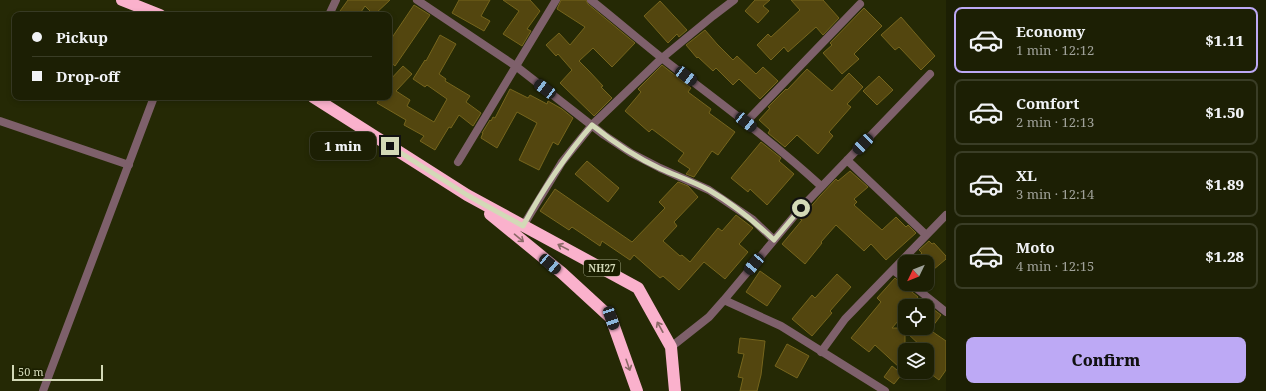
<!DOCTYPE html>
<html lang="en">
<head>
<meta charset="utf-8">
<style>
	:root { --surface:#1c1f04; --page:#292c13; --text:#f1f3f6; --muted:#a0a29a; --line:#3a3d26; --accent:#bda9f5 }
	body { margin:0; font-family:"Noto Serif",serif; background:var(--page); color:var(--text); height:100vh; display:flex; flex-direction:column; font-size:15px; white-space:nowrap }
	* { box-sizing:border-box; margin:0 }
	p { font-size:13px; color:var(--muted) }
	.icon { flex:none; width:22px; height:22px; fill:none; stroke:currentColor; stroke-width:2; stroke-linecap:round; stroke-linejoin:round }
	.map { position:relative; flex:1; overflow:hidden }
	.drawer { display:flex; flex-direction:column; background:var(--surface); width:320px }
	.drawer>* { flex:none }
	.top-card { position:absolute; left:12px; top:12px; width:380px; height:88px; border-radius:8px; box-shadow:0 2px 6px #0003,0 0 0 1px var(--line); display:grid; align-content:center; height:88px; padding:0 20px; background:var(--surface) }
	.needle { width:26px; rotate:227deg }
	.tools { position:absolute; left:898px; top:255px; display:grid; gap:8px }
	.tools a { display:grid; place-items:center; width:36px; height:36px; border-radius:8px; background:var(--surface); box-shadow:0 2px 6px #0003,0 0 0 1px var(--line); font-size:20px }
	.scale { position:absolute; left:12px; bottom:10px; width:91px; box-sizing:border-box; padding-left:4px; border:2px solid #d3d9b7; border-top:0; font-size:11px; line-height:14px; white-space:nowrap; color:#d3d9b7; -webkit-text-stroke:3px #1b1f00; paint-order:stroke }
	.end { position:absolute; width:18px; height:18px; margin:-9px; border:5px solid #d3d9b7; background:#111; box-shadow:0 0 0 2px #111 }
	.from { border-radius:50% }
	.bubble { position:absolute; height:28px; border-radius:8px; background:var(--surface); box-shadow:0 2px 6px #0003,0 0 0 1px var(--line); font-size:13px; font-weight:800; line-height:28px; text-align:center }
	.car { position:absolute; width:12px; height:24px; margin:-12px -6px; border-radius:5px; box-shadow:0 0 3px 1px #0007; background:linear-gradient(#222 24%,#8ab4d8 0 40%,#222 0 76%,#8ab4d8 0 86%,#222 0) }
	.top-card b { display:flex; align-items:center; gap:14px; height:38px; font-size:15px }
	.top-card b+b { border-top:1px solid var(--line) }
	.top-card i { width:10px; height:10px; background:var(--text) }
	ul { padding:7px 0 0; list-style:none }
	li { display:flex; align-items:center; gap:12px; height:66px; margin:0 8px 6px; padding:0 12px; border:2px solid var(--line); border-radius:8px }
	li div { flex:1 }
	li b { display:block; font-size:15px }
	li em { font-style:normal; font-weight:800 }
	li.current { border-color:var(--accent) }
	li>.icon { width:36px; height:36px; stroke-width:1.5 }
	.primary-button { display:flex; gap:8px; margin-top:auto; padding:8px 20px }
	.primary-button a { flex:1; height:46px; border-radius:8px; background:var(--accent); color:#111; font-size:16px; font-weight:800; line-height:46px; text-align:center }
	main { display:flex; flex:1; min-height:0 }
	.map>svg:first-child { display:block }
	.building { fill:#53460f; stroke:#76651d }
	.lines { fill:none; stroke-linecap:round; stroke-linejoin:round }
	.street { stroke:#7e606b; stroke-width:8 }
	.highway { stroke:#fab1cc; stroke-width:12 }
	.oneway { stroke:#8a6866 }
	.route { stroke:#d3d9b7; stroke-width:5 }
	.labels { text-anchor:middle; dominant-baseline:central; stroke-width:3; stroke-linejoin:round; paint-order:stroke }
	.shield { fill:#1b1f00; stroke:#9ca180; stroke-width:1 }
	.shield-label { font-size:10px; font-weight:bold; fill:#d3d9b7 }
</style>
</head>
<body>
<main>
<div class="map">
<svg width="946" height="391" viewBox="0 0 946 391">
	<rect width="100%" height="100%" fill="#252905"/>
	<!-- building -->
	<path class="building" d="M348 0H390L374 15 365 6 359 15H346L340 11Z
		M459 0H490L481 16 490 21 484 31 452 13Z
		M503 0H530L540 11 527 29 531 31 522 46 503 34 519 11Z
		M561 0H586L588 4 635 43 612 67 593 48 579 61 589 71 603 86 601 87 612 98 594 116 560 83 572 70 558 54 556 56 546 45 559 33 570 45 585 27 557 9Z
		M755 0H770L763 6 769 11 758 23 745 11Z
		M791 0H823L839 18 823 35 816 27 788 52 784 47 771 60 757 45 768 34 771 37 800 10Z
		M660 1 687 30 679 37 677 34 668 43 644 16Z
		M414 5 430 15 395 66 389 61V42Z
		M864 8 882 26 854 54 859 59 842 74 823 53 832 45 830 43Z
		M901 17 935 56 921 70 899 47 895 50 881 35Z
		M705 30 717 44 733 60 737 56 756 74 763 67 778 81 760 99 739 79 733 85 716 68 713 71 698 57 697 58 686 45Z
		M440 35 456 44 439 74 446 79 445 81 470 96 466 102 481 113 473 126 459 115 451 128 449 127 435 150 420 141 424 136 404 125 406 120 377 103 381 97H389V81L403 66 412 74 396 91 410 100 407 106 434 122 447 99 427 85 425 87 413 79 425 60 426 61Z
		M662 65 691 88 688 92 711 109 709 113 735 132 718 155 712 151 694 177 686 174 690 169 678 161 684 153 652 129 649 132 625 111 641 92 638 89Z
		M807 69 832 91 849 73 863 87 847 104 851 107 829 132 833 136 818 154 797 135 785 147 768 133 770 130 759 120 770 108 768 107 786 89 787 90Z
		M879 76 893 90 877 105 863 91Z
		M510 89 528 98 530 95 547 104 548 101 562 109 573 118 558 145 553 142 539 170 519 160 537 123 517 112 497 148 481 138 483 133H482L490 120 491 121 493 117 495 118Z
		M761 142 781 158 779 161 794 174 767 205 750 189 748 192 731 178Z
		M587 161 619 188 608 202 575 174Z
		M850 171 868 187 854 199 857 202 854 205 882 230 896 217 906 227 908 225 916 233 886 260 871 244 864 251 836 225 821 242 822 243 805 264 782 244 802 220 800 219 820 196 836 179 838 181Z
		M678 182 688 186 698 197 674 222 677 226 663 241 680 256 682 255 690 262 718 228 722 231 736 215 753 228 739 244 748 252 725 279 704 262 679 290 663 276 660 278 634 255 630 260 602 241 600 246 572 227 569 230 540 211 555 189 632 242 665 208 659 202Z
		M929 241 932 244 934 243 946 256V259L927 275V262H912L922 253 919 250Z
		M760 271 781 286 767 306 746 292Z
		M837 274 851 287 830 311 832 313 812 336 792 319 812 295 815 298Z
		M895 278 918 297 911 306H905V313L892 328H927V308L929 306 941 315 930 330 946 341V370L939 380 927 371V350H925L905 331V362L900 368 875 345 869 352 851 338 881 302 877 298Z
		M740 338 765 341 761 375 757 391H740L743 378 738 377 744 354 738 353Z
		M787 344 809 356 797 378 775 366Z
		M892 366 902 374 894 384 884 377Z"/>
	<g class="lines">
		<!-- street -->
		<path class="street" d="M417 0 517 67 604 135 631 153 660 168 709 190 752 219 774 240
			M591 0C620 23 647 47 676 69 726 107 775 144 821 186
			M329 15 336 0
			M0 121 129 165
			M746 122 860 4
			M847 160 926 235
			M458 162 556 0
			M523 226 562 162 592 125 662 58 713 16 734 0
			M893 270 905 279
			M911 284 946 312
			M724 300 781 326 885 391
			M671 347 709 317 724 300 801 208 930 74
			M821 352 845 319 946 215
			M43 391 154 97"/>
		<!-- highway -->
		<path class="highway" d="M122 0 160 15
			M313 97 467 195 638 288 671 347 675 391
			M490 214 562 273 611 318 637 391"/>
	</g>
	<!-- one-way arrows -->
	<defs><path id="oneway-shaft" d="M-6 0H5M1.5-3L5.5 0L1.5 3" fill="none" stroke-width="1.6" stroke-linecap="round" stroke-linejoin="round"/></defs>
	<g class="oneway">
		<use href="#oneway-shaft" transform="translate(519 238) rotate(40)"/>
		<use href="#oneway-shaft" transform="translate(563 247) rotate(-152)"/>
		<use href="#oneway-shaft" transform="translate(660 327) rotate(-119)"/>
		<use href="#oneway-shaft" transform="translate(628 365) rotate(71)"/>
	</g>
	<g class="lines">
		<!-- route -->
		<path class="route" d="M390 146 467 195 523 226C543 189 565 156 592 125 613 142 637 158 661 169 677 176 694 182 709 190 733 204 754 221 774 240L801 208"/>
	</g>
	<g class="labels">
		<!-- shield labels -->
		<rect class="shield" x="584" y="260" width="36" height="16" rx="3"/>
		<g class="shield-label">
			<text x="602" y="268">NH27</text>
		</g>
	</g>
</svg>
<div class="tools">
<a><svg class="needle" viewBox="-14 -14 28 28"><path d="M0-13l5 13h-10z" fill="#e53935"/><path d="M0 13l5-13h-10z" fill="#a0a29a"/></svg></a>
<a><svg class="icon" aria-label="locate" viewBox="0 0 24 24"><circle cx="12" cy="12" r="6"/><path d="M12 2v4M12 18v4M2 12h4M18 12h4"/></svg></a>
<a><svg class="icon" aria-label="layers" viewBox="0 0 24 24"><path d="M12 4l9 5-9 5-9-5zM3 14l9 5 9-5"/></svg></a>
</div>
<div class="scale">50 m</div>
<i class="end from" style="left:801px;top:208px"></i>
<i class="end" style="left:390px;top:146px"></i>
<div class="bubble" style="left:310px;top:132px;width:66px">1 min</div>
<i class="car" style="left:686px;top:76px;rotate:127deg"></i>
<i class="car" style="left:545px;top:89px;rotate:307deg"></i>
<i class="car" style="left:746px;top:122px;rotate:129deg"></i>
<i class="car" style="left:863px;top:144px;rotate:224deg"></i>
<i class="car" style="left:550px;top:264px;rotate:130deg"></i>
<i class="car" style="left:754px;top:264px;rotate:220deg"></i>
<i class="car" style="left:611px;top:318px;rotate:161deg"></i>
<div class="top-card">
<b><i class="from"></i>Pickup</b>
<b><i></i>Drop-off</b>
</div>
</div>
<section class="drawer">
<ul>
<li class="current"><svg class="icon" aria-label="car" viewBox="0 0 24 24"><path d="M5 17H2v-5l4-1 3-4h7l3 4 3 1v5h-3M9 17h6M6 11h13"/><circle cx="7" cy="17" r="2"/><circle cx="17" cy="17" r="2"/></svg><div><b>Economy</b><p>1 min · 12:12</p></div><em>$1.11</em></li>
<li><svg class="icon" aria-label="car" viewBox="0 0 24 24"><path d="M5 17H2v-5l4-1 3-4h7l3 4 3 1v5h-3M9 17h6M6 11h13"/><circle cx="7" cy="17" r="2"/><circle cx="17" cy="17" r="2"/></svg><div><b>Comfort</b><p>2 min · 12:13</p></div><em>$1.50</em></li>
<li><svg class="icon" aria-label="car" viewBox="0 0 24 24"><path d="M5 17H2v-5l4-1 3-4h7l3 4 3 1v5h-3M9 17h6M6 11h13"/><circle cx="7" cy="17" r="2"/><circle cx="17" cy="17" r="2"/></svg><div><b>XL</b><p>3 min · 12:14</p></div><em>$1.89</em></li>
<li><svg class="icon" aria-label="car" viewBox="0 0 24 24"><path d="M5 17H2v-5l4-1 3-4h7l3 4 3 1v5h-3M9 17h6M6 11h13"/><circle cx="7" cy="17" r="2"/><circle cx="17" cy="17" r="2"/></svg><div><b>Moto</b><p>4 min · 12:15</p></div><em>$1.28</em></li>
</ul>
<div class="primary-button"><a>Confirm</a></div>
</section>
</main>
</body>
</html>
